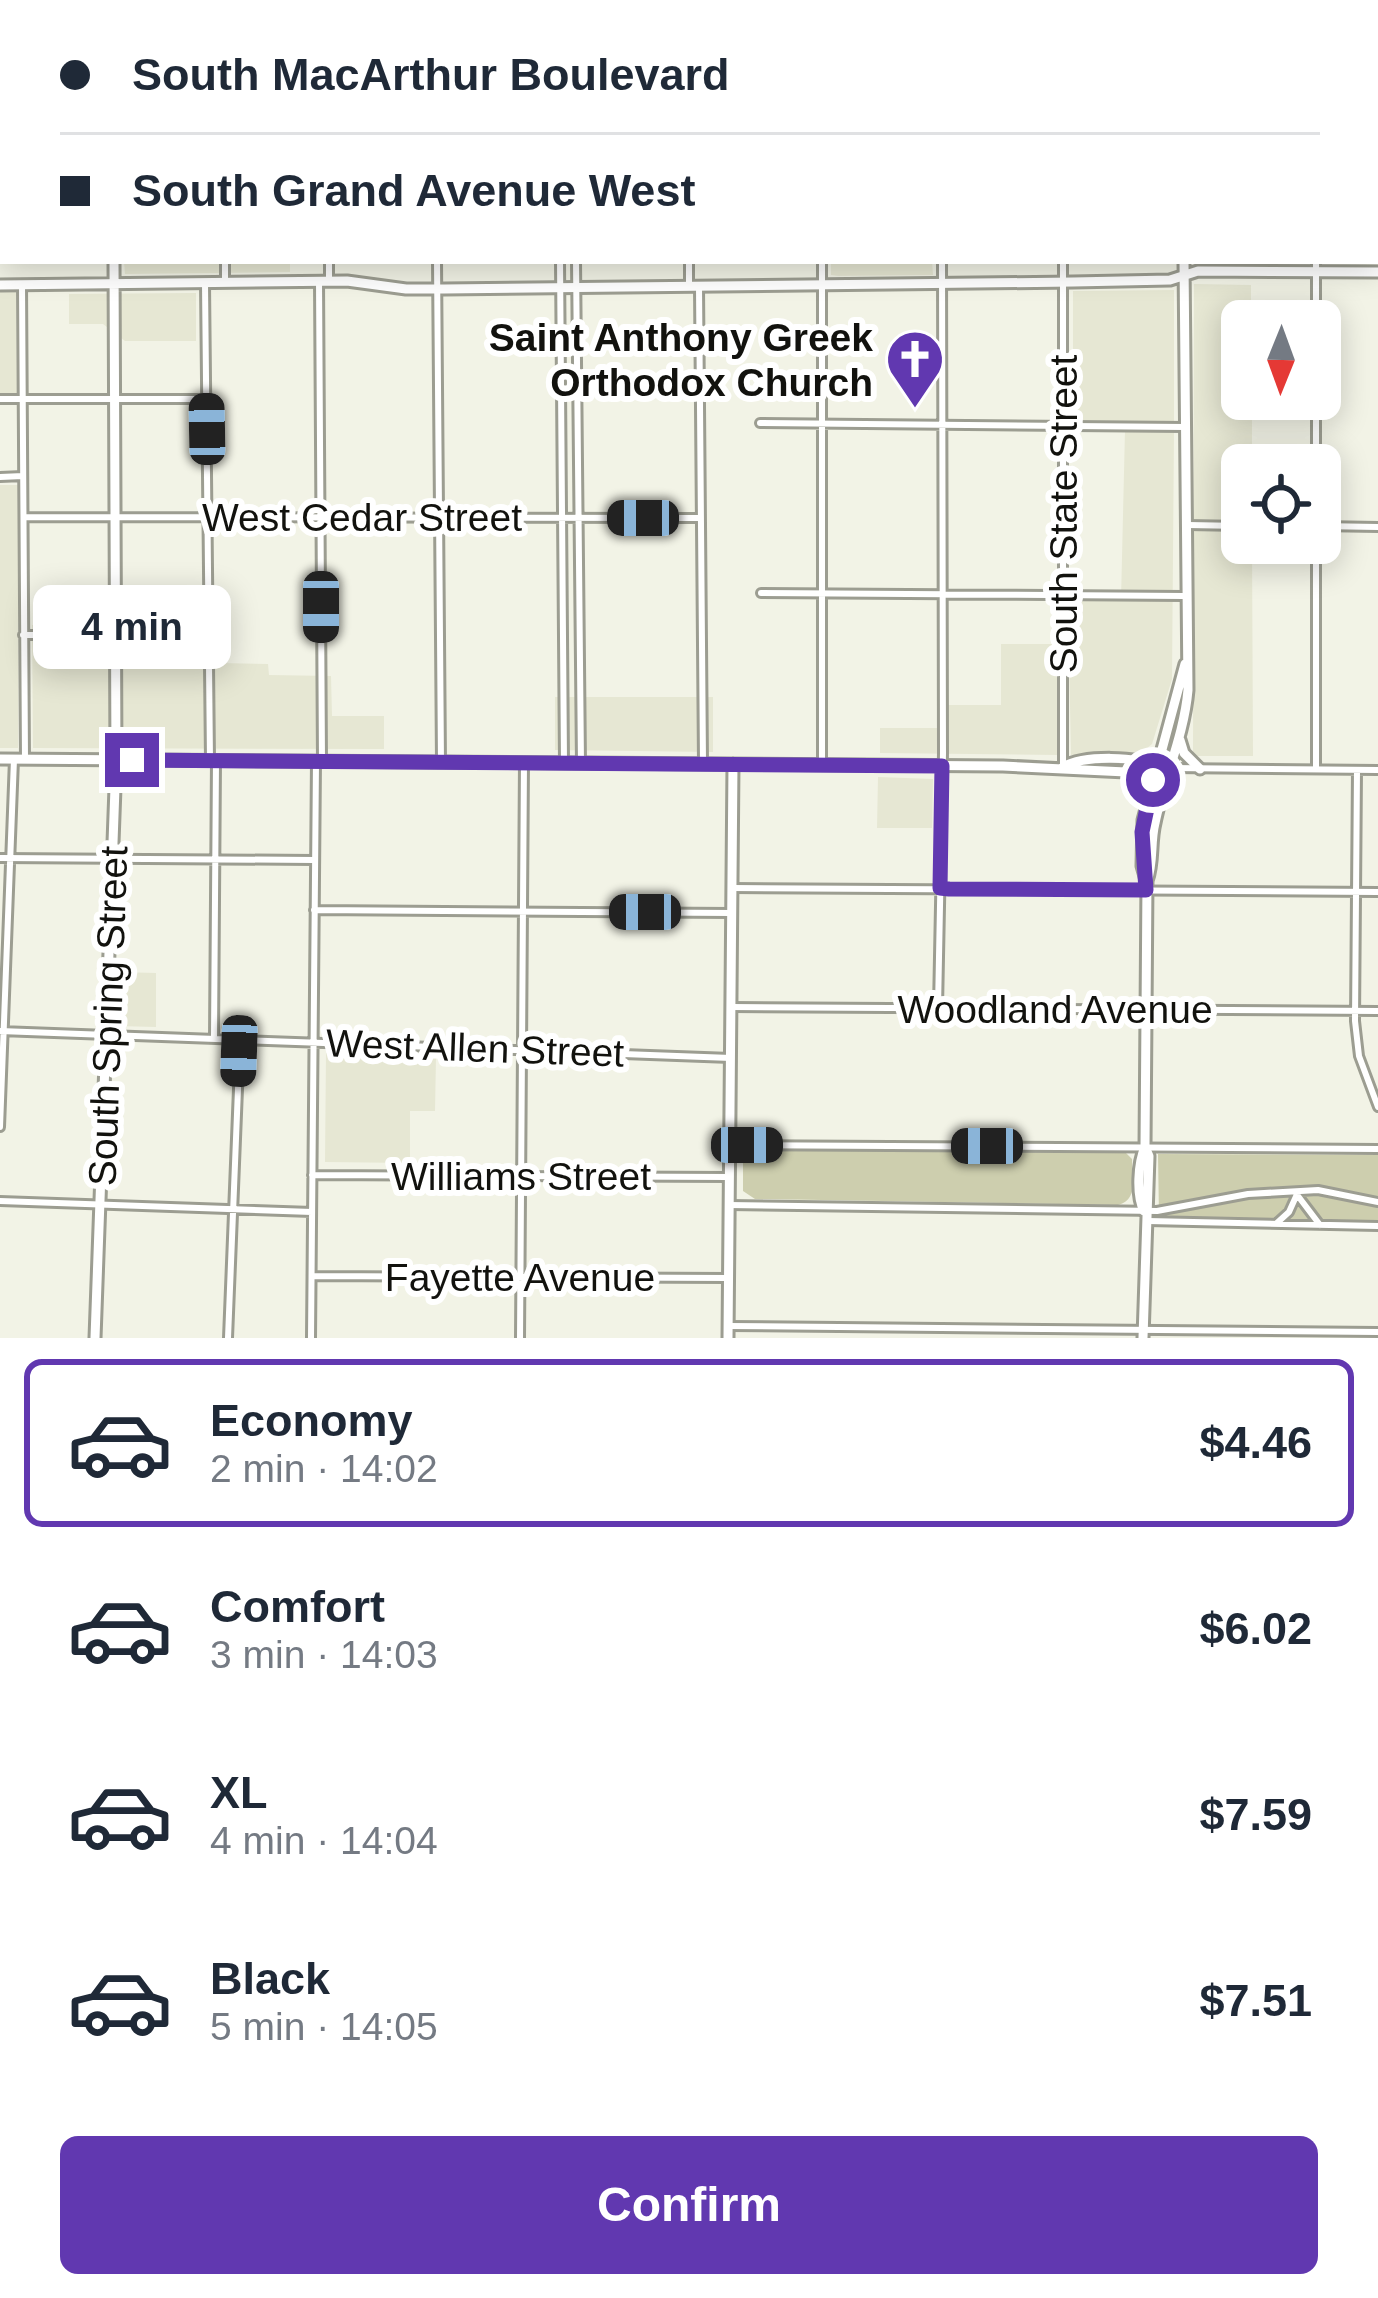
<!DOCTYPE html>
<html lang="en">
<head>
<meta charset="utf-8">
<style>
	:root { --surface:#fff; --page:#f6f6f7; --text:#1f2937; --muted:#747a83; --line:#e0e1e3; --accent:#6138b0 }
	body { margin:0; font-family:Arial,sans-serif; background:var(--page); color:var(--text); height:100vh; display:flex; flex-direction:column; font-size:45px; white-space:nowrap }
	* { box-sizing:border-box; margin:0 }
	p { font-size:39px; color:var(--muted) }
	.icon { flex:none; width:66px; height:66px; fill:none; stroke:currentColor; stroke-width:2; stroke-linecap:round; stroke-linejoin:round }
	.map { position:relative; height:1338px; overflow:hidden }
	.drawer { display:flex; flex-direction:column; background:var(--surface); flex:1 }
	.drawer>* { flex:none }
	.banner { position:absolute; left:0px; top:0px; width:1380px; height:264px; box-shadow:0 6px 30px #0003; display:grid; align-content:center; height:264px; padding:0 60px; background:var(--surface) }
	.needle { width:78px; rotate:181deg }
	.tools { position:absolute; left:1221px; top:300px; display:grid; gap:24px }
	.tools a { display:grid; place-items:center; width:120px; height:120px; border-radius:18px; background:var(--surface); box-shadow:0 6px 30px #0003; font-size:60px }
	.end { position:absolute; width:54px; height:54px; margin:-27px; border:15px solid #6138b0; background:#fff; box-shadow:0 0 0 6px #fff }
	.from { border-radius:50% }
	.bubble { position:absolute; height:84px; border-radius:18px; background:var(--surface); box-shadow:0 6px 30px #0003; font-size:39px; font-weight:800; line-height:84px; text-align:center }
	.car { position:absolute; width:36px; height:72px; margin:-36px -18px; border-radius:15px; box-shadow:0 0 9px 3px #0007; background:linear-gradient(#222 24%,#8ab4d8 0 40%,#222 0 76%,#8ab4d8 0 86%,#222 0) }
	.banner b { display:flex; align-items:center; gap:42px; height:114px; font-size:45px }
	.banner b+b { border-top:3px solid var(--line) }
	.banner i { width:30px; height:30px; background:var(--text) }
	ul { padding:21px 0 0; list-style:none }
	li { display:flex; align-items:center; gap:36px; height:168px; margin:0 24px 18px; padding:0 36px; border:6px solid transparent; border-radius:18px }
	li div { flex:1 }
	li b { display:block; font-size:45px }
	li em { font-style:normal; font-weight:800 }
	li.active { border-color:var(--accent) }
	li>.icon { width:108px; height:108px; stroke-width:1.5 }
	.action { display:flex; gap:24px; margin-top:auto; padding:24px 60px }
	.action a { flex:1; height:138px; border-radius:18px; background:var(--accent); color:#fff; font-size:48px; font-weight:800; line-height:138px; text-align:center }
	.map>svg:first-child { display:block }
	.built { fill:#e6e7d3 }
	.green { fill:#cdceae }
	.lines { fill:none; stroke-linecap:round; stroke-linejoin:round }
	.street-casing { stroke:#9c9d91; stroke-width:12 }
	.secondary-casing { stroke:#9c9d91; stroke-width:15 }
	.street { stroke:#fff; stroke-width:6 }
	.secondary { stroke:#fff; stroke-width:9 }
	.route { stroke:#6138b0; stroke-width:15 }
	.labels { text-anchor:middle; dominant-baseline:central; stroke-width:12; stroke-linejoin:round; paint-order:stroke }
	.poi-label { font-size:39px; font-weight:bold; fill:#12120e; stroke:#fff; text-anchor:end }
	.street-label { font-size:39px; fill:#12120e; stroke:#fff }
</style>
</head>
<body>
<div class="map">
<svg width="1378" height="1338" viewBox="0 0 1378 1338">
	<rect width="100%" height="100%" fill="#f2f3e6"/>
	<!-- built -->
	<path class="built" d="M124 261H290V272L125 274Z
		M831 261H932L933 275 838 276 831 275Z
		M1194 284 1251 285V321H1242V399H1252V465H1242V543H1252L1253 756H1193Z
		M1174 290V422L1073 423V291Z
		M0 291 16 292 17 396H0Z
		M196 293V341H125L103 324H69V294Z
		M1125 430H1174L1172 679 1152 744 1140 754 1071 755 1068 604 1073 600H1121Z
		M0 485H18V748H0Z
		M219 623V663L268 664 269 675 331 676 332 716H384V749L33 748 32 625Z
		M1001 644H1059V755L880 753V728H947L948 705H1001Z
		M555 697H713V752L555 750Z
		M878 777 933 779 932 828H877Z
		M119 972 156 973V1027L117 1026Z
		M326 1053 436 1057 435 1111H410V1163L325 1162Z"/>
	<!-- green -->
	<path class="green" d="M764 1150 1126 1153 1132 1159C1132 1176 1139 1200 1118 1205L755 1199 743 1191V1162L752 1152Z
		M1158 1154 1378 1155V1221L1159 1217Z"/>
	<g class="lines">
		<!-- street casing -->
		<g class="street-casing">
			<path id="street" d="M223 0V3
				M327 0V3
				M434 0V3
				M557 0V3
				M574 0V3
				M686 0V3
				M1317 0V3
				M822 3V0
				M942 3V0
				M1064 3V0
				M0 34H3
				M0 158H3
				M225 261V282
				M329 261V281
				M437 261 441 762
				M560 261 564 761
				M576 261 581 763
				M689 261V286
				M822 261V764
				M319 281 322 761
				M22 284 25 759
				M205 284 210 760
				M699 287 703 763
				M1316 321V261
				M0 399H206
				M1316 399V465
				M760 423 1185 427
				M0 477 23 476
				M24 517 701 518
				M1188 525 1242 526
				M1320 526 1378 527
				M761 593 1184 596
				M23 635H208
				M1063 767V261
				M1170 768 1378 770
				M1316 769V543
				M1357 770 1355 1021 1359 1056 1378 1107
				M0 858 314 860
				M732 888 1378 892
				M314 910 731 913
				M731 1007 1378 1011
				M938 1008 943 753 942 261
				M0 1031 731 1058
				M214 1039 216 760
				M0 1127 14 759
				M730 1145 1378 1149
				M312 1175 729 1177
				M1298 1196 1320 1225
				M0 1201 312 1212
				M729 1205 1157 1211 1248 1194 1318 1190 1378 1202
				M1148 1221 1378 1226
				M1278 1222 1289 1212 1298 1192
				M312 1276 728 1278
				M728 1326 1378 1332
				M228 1338 240 1039
				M311 1338 316 761
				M520 1338 524 762"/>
		</g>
		<!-- secondary casing -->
		<g class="secondary-casing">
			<path id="secondary" d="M114 0V3
				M1184 3V0
				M0 285 347 281 406 289H444L1073 282 1170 280 1198 271 1378 272
				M1180 740 1184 753 1200 769
				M0 759 1003 766 1147 773 1156 767
				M1063 767C1084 755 1138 756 1158 767
				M1146 880 1142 866 1143 820 1185 664
				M1144 1211C1136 1195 1138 1163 1145 1147
				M95 1338 116 760 114 261
				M728 1338 733 764
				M1143 1338 1149 1156 1145 1147 1147 881C1154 862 1150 843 1155 823 1164 778 1184 736 1188 690L1184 261"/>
		</g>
		<!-- street -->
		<use href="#street" class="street"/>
		<!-- secondary -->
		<use href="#secondary" class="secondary"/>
	</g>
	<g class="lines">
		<!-- route -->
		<path class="route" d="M132 760 942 766 940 888 949 889 1146 890 1142 832 1153 780"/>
	</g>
	<!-- icons -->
	<defs>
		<g id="church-pin" transform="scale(3)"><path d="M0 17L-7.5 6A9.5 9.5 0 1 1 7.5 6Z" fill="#6138b0" stroke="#fff"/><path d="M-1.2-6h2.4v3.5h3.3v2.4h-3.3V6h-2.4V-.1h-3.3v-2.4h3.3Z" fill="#fff"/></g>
	</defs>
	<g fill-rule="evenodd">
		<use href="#church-pin" x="915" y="359"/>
	</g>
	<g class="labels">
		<!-- poi labels -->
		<g class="poi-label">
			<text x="873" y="337">Saint Anthony Greek<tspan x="873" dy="45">Orthodox Church</tspan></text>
		</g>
		<!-- street labels -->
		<g class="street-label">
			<text transform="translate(1063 514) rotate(-90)">South State Street</text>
			<text x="362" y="517">West Cedar Street</text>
			<text x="1055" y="1009">Woodland Avenue</text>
			<text transform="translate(108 1016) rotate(-88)">South Spring Street</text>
			<text transform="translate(475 1048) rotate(2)">West Allen Street</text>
			<text x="521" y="1176">Williams Street</text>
			<text x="520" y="1277">Fayette Avenue</text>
		</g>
	</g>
</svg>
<div class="tools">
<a><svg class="needle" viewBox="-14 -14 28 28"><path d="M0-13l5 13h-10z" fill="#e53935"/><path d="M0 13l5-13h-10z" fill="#747a83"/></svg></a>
<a><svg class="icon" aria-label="locate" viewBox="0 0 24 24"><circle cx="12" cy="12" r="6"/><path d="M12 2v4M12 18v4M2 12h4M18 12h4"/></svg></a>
</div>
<i class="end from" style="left:1153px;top:780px"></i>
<i class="end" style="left:132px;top:760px"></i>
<div class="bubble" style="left:33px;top:585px;width:198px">4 min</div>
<i class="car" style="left:207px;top:429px;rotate:359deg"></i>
<i class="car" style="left:643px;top:518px;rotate:270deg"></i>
<i class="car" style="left:321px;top:607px;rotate:180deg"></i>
<i class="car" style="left:645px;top:912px;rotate:270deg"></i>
<i class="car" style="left:239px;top:1051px;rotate:182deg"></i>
<i class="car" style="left:747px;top:1145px;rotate:90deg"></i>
<i class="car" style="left:987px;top:1146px;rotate:270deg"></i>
<div class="banner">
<b><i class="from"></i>South MacArthur Boulevard</b>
<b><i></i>South Grand Avenue West</b>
</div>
</div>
<section class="drawer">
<ul>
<li class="active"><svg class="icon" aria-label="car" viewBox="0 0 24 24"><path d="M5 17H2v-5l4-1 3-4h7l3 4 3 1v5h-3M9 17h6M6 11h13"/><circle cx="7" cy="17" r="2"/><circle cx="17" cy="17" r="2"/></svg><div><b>Economy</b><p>2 min · 14:02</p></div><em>$4.46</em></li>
<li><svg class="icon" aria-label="car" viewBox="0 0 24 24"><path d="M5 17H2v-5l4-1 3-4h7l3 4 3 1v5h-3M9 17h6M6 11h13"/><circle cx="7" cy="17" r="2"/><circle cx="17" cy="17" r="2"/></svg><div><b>Comfort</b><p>3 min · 14:03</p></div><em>$6.02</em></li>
<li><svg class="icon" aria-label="car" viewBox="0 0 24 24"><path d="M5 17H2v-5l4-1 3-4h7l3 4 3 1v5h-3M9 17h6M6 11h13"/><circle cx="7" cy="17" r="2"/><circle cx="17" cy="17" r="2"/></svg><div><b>XL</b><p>4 min · 14:04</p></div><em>$7.59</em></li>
<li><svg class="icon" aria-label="car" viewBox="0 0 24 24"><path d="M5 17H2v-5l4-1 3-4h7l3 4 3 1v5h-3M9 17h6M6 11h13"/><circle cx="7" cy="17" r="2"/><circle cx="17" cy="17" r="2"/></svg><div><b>Black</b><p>5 min · 14:05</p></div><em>$7.51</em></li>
</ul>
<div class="action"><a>Confirm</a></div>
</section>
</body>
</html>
